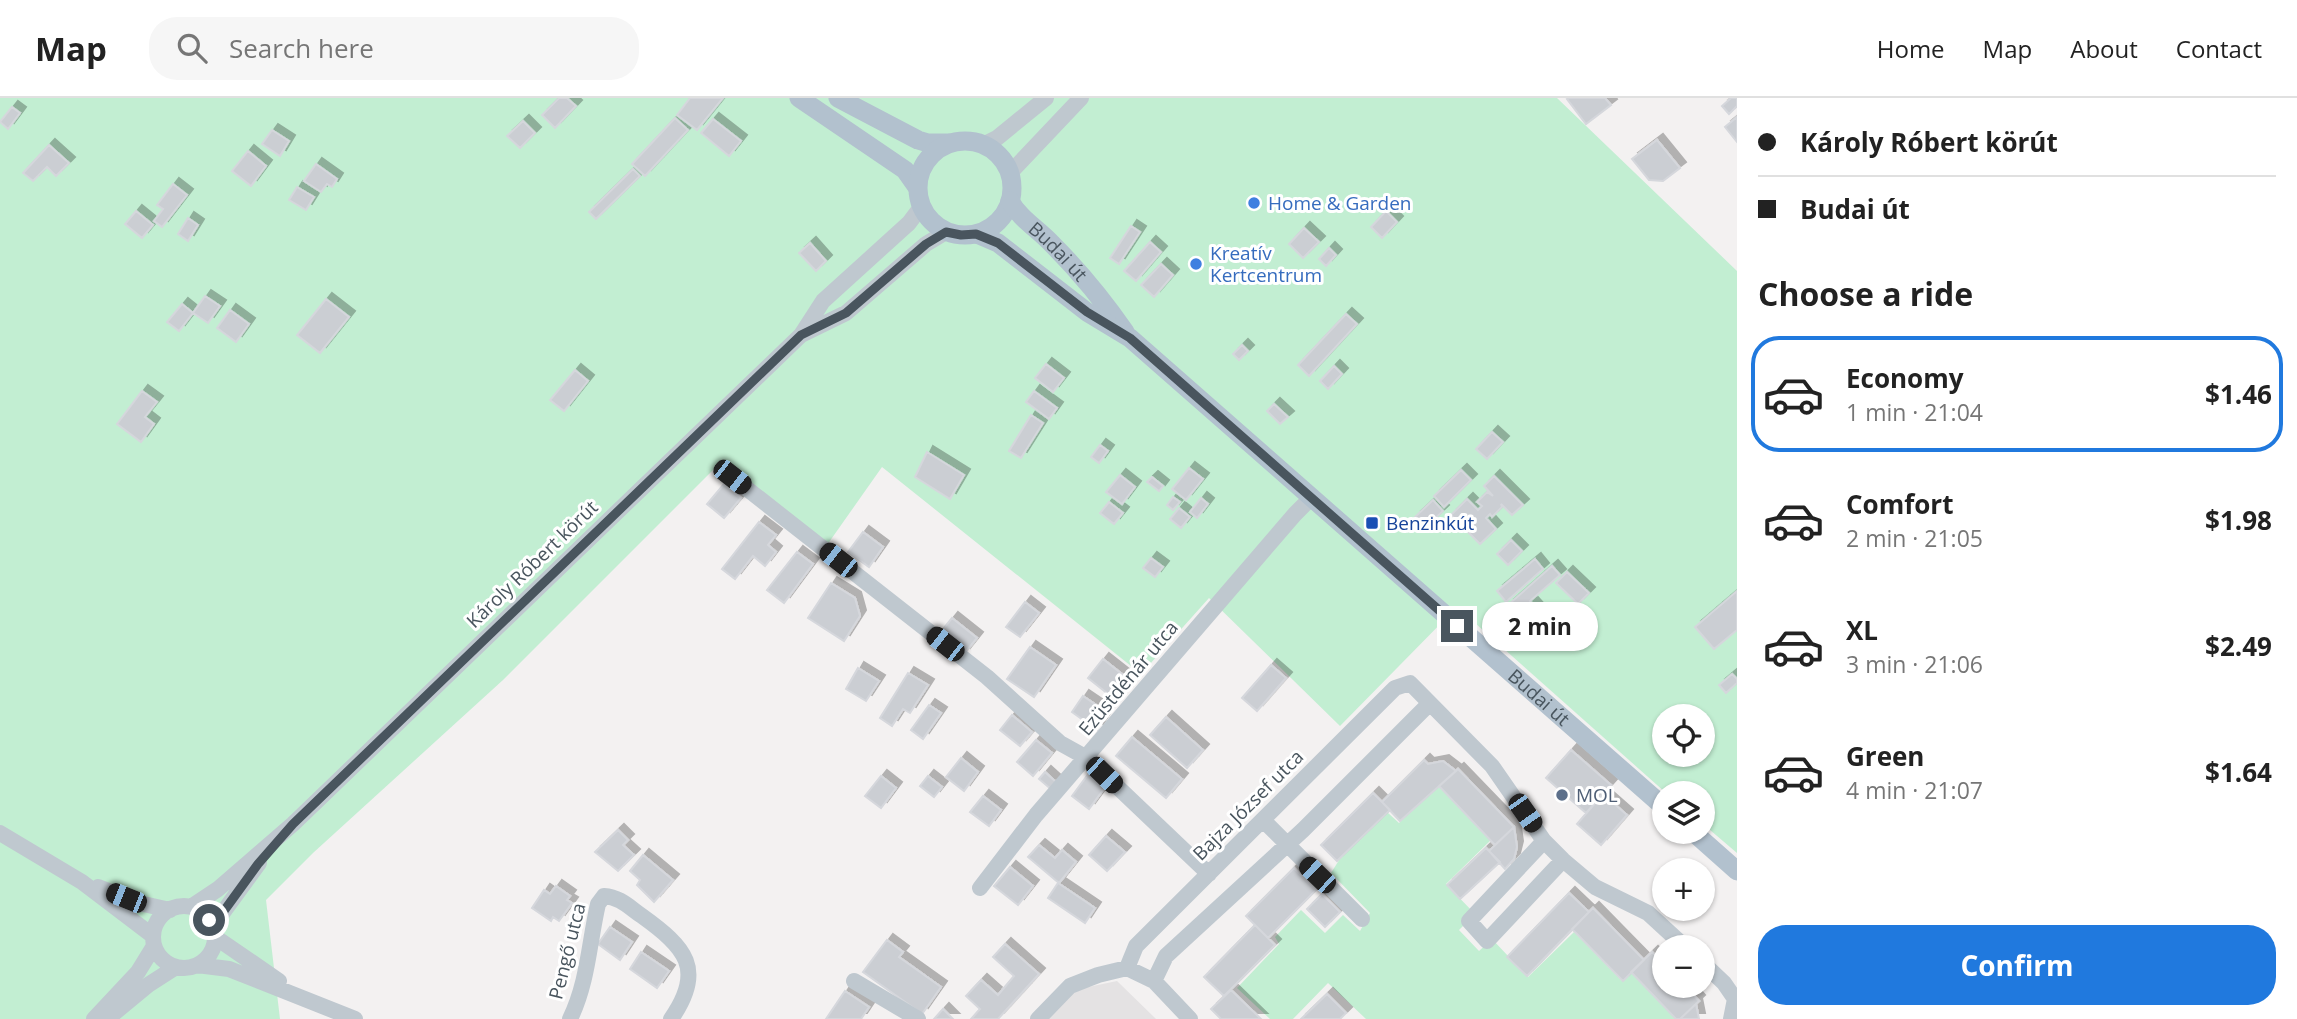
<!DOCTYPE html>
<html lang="en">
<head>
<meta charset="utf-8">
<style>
	:root { --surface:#fff; --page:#f6f6f6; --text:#222; --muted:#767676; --line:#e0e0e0; --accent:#2079de }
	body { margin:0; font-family:"Open Sans",sans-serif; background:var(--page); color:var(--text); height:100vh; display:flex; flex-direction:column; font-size:26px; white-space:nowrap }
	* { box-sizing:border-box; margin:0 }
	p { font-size:23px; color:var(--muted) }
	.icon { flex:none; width:38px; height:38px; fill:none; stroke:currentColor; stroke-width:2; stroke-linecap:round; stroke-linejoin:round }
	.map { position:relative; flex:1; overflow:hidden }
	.details { display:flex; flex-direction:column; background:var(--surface); width:560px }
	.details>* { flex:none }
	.guide { display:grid; align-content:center; height:154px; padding:0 21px; background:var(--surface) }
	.controls { position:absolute; left:1652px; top:606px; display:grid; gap:14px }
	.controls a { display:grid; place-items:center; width:63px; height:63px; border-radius:50%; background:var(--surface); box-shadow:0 2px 5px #0004; font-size:35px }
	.end { position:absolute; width:32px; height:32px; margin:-16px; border:9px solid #49555e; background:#fff; box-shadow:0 0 0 4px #fff }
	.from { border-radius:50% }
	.bubble { position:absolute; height:49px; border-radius:24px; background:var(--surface); box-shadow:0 2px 5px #0004; font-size:23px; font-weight:700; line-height:49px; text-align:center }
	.car { position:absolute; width:21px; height:42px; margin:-21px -10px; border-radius:9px; box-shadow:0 0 5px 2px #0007; background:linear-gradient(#222 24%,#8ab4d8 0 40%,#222 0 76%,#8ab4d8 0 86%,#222 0) }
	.guide b { display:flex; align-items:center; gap:24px; height:66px; font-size:26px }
	.guide b+b { border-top:2px solid var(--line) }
	.guide i { width:18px; height:18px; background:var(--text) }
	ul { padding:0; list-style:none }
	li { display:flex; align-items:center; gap:21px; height:116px; margin:0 14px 10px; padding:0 7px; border:4px solid transparent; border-radius:28px }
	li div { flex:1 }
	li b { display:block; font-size:26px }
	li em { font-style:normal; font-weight:700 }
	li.selected { border-color:var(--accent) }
	li>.icon { width:63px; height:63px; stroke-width:1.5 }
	h2 { padding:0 21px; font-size:32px; line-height:84px }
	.action { display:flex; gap:14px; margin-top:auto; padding:14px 21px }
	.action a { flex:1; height:80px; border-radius:28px; background:var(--accent); color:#fff; font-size:28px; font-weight:700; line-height:80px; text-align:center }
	header { display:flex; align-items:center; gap:42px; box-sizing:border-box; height:98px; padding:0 35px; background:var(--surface); border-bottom:2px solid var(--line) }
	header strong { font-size:33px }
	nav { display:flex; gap:38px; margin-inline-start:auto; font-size:24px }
	.search { width:490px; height:63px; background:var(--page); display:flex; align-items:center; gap:18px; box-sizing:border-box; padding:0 24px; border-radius:28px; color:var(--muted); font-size:26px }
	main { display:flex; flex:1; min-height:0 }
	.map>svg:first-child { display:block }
	.education { fill:#e4e2e3 }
	.green { fill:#c2eed2; fill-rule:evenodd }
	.building { fill:#cbced3; stroke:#d5d7dc; stroke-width:2; filter:url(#shadow) }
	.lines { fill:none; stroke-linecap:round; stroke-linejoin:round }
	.minor { stroke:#bfc8cf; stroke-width:16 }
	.major { stroke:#b2c1ce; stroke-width:19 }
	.route { stroke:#49555e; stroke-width:9 }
	.shop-dot { fill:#3f7fe0; stroke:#fff; stroke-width:2.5 }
	.transit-dot { fill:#1a4fb4; stroke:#fff; stroke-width:2.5 }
	.service-dot { fill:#5c6f8a; stroke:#fff; stroke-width:2.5 }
	.labels { text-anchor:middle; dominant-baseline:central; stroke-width:6; stroke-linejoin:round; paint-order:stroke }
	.shop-label { font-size:19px; fill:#366cbe; stroke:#fff; text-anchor:start }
	.street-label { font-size:19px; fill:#49555e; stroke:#fff }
	.transit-label { font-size:19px; fill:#164399; stroke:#fff; text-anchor:start }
	.service-label { font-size:19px; fill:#4e5e75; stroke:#fff; text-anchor:start }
</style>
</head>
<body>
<header>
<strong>Map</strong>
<div class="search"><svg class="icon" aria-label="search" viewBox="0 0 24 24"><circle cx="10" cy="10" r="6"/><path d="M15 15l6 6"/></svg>Search here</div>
<nav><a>Home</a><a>Map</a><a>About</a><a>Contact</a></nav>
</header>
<main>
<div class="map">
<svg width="1737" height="921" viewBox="0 0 1737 921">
	<defs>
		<filter id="shadow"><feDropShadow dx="6" dy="-6" stdDeviation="0" flood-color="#0004"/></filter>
	</defs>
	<rect width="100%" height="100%" fill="#f3f1f1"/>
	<!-- education -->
	<path class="education" d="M1117 883 1156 921H1046L1074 892Z"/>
	<!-- green -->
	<path class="green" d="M0 0H1557L1737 173V755L1703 726V695H1666L1457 509 1340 628 1209 500 1141 576 882 369 820 457 713 372 503 582 313 755 266 802 280 921H0ZM1664 618H1703V656H1664Z
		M1439 686 1493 740 1446 786 1475 816 1459 832 1479 853 1492 841 1528 879 1574 834 1622 883 1632 873 1679 921H1366L1328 885 1293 921H1270L1237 890 1279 846 1275 839 1301 812 1325 835 1343 817 1360 833 1370 815 1331 775 1341 759 1387 714 1399 725Z"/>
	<!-- building -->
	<path class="building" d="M559 0H567L576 8 555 30 542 17Z
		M690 0H723L697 32 677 17Z
		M1569 0H1605L1611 7 1586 26 1567 1Z
		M1731 0H1737V8L1729 16 1722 8Z
		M12 9 20 15 8 31 0 24Z
		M1737 19V44L1725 29Z
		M675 20 688 32 645 78 632 66Z
		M713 21 741 43 729 58 701 35Z
		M523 23 535 35 520 50 507 38Z
		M272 32 289 43 280 58 262 46Z
		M1657 42 1680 70 1663 83 1649 82 1632 61Z
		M49 47 69 65 56 78 47 69 33 83 23 75Z
		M248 53 266 68 251 88 232 73Z
		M316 66 337 81 332 89 327 86 321 94 304 83Z
		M633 71 640 78 596 121 589 114Z
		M173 86 187 97 162 129 154 123 163 111 157 107Z
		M297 89 314 99 306 112 289 102Z
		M136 113 153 127 142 140 125 126Z
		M1386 113 1397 124 1382 140 1371 129Z
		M188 120 198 127 188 143 178 136Z
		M1131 128 1140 134 1119 166 1110 160Z
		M1304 130 1319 144 1303 160 1289 146Z
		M1150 144 1161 154 1136 183 1124 173Z
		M810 145 826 163 816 173 799 155Z
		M1329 150 1336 157 1326 168 1319 161Z
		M1161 166 1173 177 1154 199 1141 187Z
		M205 198 220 208 208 225 193 215Z
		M326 201 349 219 320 255 297 237Z
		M182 206 193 215 179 233 167 224Z
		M230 212 249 226 236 244 217 230Z
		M1346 216 1357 226 1309 278 1298 267Z
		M1242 247 1248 253 1239 262 1233 256Z
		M1046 266 1064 280 1053 294 1035 280Z
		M1334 268 1342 276 1328 291 1320 283Z
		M575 272 588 283 564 313 550 302Z
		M142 293 157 304 145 319 154 326 141 344 117 326Z
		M1034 293 1057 310 1049 321 1026 304Z
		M1274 306 1288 319 1280 326 1267 313Z
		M1031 317 1043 325 1021 360 1009 353Z
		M1492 334 1503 344 1487 361 1476 351Z
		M1100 347 1108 353 1099 365 1091 359Z
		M927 354 964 377 950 401 915 379Z
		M1189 370 1203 381 1186 402 1172 391Z
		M1461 372 1471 382 1444 409 1434 398Z
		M1120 377 1135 389 1122 406 1106 394Z
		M1494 378 1523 407 1512 417 1501 406 1502 409 1492 419 1490 416 1486 420 1496 431 1480 446 1451 417 1467 401 1478 412 1482 408 1477 404 1487 394 1493 398 1484 388Z
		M1152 379 1163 388 1159 393 1147 384Z
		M724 386 741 400 724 420 707 406Z
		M1173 399 1180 404 1173 412 1167 407Z
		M1201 400 1208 406 1197 420 1190 414Z
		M1433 402 1443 413 1425 430 1415 419Z
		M1109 404 1123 415 1114 426 1100 415Z
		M1179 410 1190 419 1181 430 1170 421Z
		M759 424 776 437 768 447 776 454 765 468 753 458 735 481 722 471Z
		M863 434 883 449 869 469 848 454Z
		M1511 442 1522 453 1508 467 1497 456Z
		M797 454 813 466 784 505 767 492Z
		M1151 460 1163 469 1155 479 1143 470Z
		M1535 461 1543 471 1506 504 1497 493Z
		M1552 468 1560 477 1530 503 1539 513 1528 522 1520 512 1516 516 1508 507Z
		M1567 474 1589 495 1578 506 1556 485Z
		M831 485 855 500 860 518 844 543 808 520Z
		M1737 493V532L1714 551 1695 529Z
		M1025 504 1039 515 1020 539 1006 529Z
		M952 520 977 540 964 556 939 536Z
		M1030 549 1056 567 1034 599 1007 581Z
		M1103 561 1132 584 1117 603 1088 580Z
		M1271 567 1286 580 1257 613 1242 600Z
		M858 570 879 583 866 603 846 591Z
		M908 575 928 587 910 615 903 611 892 628 880 620Z
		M1732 576 1737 581V585L1726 595 1719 587Z
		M1083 598 1108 615 1097 632 1072 614Z
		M929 607 941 615 923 641 911 632Z
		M1012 617 1032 634 1020 648 1000 632Z
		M1166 619 1203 652 1187 670 1150 637Z
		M1132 639 1182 681 1166 700 1116 658Z
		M1036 642 1052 655 1033 678 1017 664Z
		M1571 652 1611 687 1586 715 1546 680Z
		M961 660 978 674 964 693 946 679Z
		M1424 662 1428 666 1443 663 1456 673 1400 723 1382 704Z
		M1458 671 1514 729 1495 747 1439 688Z
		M1045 674 1057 685 1052 692 1039 681Z
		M1089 675 1106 688 1089 711 1072 698Z
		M881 678 896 690 881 710 865 698Z
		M928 678 942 689 934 699 920 688Z
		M1373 695 1390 712 1337 763 1321 747Z
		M1603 696 1627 717 1601 747 1577 726Z
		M983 698 1001 712 989 728 970 714Z
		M1514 729 1517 749 1514 761 1505 771 1489 753Z
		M618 732 628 742 623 747 634 757 618 773 595 754Z
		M1106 738 1125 754 1107 773 1089 757Z
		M1039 747 1055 760 1062 752 1076 764 1059 785 1028 759Z
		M1486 750 1500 764 1460 801 1447 787Z
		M643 757 673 782 654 804 637 787 640 782 630 773Z
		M1010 769 1033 788 1018 807 994 788Z
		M1294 770 1316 792 1268 840 1246 818Z
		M1058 785 1095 810 1085 825 1048 800Z
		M556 788 570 798 567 802 572 805 559 823 553 819 551 823 532 810 544 792 550 796Z
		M1569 795 1589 814 1527 878 1507 859Z
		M1322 796 1340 814 1325 829 1307 811Z
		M1593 810 1644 862 1623 883 1572 831Z
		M1255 827 1275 847 1224 898 1204 879Z
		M610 829 632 844 620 862 598 846Z
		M887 842 903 854 899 859 941 889 922 916 863 874Z
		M1005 846 1039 876 998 921H971L980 911 966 898 981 882 998 897 1014 878 993 859Z
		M641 854 669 873 657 890 630 871Z
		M1652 854 1664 866V887H1685L1699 903 1680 921H1676L1631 874Z
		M1231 892 1261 921H1221L1211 911Z
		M845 893 869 909 861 921H826Z
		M1327 896 1346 915 1340 921H1301Z
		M1696 906 1699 921H1680Z
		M943 911 953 921H934Z"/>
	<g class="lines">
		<!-- minor -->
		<path class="minor" d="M983 47 997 40 1046 0
			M1010 75 1081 0
			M803 236 846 215 926 146 946 134
			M732 379 987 579 1060 645 1087 660 1209 776
			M1263 722 1362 821
			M0 735 82 784 153 838
			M1544 743 1469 823 1487 843 1563 762
			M98 789 139 805 170 812
			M980 790 1036 717 1295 416 1311 400
			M153 839a31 31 0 1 1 62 0a31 31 0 1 1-62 0Z
			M191 809 218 791 293 726 801 237 823 203 909 125 921 109
			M213 828 259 765
			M215 839 279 883
			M1703 865 1724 885 1735 901 1731 921
			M197 867 229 871 355 921
			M1127 870 1136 848 1395 590 1410 585 1492 668 1544 743 1563 762 1595 789 1648 815 1685 849
			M854 883 918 921
			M1154 883 1166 858 1303 732 1429 606
			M94 921 138 874 154 848
			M107 921 148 887 176 869
			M570 921C588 884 589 845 598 806L604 798C620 799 629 809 642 818 685 849 706 871 671 921
			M1038 921 1070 888 1098 877 1127 870 1154 883 1190 921"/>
		<!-- major -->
		<g class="major">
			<path d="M799 0 905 72 917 89"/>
			<path d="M838 0 918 42 928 45H949"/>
			<circle cx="965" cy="90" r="47"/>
			<path id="s1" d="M1010 103C1020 121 1038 131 1052 146 1079 173 1103 202 1125 234"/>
			<path id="s2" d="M977 136 998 145 1087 214 1130 240 1664 709"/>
			<path d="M1692 733 1737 773"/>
		</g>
	</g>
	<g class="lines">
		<!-- route -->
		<path class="route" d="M209 822 213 828 258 766 293 726 801 237 846 215 926 146 946 134 961 137 976 136 998 145 1087 214 1130 240 1457 528"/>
	</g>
	<!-- markers -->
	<g class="shop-dot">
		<circle cx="1254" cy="105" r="7"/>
		<circle cx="1196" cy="166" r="7"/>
	</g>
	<rect class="transit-dot" x="1365" y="418" width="14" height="14" rx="3.5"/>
	<circle class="service-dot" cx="1562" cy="697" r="7"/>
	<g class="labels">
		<!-- shop labels -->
		<g class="shop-label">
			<text x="1268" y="105">Home &amp; Garden</text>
			<text x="1210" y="155">Kreatív<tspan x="1210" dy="22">Kertcentrum</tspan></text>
		</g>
		<!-- street labels -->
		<g class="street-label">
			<text stroke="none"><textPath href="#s1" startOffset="70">Budai út</textPath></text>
			<text transform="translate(532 466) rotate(-44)">Károly Róbert körút</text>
			<text transform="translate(1128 580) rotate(-50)">Ezüstdénár utca</text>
			<text stroke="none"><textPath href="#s2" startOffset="730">Budai út</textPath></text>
			<text transform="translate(1248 707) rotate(-45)">Bajza József utca</text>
			<text transform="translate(567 853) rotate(-76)">Pengő utca</text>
		</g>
		<!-- transit labels -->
		<g class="transit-label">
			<text x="1386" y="425">Benzinkút</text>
		</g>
		<!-- service labels -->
		<g class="service-label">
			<text x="1576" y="697">MOL</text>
		</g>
	</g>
</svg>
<div class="controls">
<a><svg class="icon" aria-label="locate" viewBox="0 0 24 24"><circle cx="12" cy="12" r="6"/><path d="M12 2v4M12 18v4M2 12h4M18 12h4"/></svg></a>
<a><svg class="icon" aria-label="layers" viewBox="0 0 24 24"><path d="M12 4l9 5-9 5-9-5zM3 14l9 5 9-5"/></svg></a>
<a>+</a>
<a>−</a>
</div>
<i class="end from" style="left:209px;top:822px"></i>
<i class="end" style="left:1457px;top:528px"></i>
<div class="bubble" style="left:1482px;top:504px;width:116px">2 min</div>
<i class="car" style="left:732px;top:379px;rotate:128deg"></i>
<i class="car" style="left:838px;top:462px;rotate:308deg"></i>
<i class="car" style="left:945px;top:546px;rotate:308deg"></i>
<i class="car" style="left:1104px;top:677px;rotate:134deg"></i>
<i class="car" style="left:1525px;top:715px;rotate:145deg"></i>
<i class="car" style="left:1317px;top:777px;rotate:314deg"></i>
<i class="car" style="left:126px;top:800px;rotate:292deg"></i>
</div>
<section class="details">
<div class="guide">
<b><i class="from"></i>Károly Róbert körút</b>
<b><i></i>Budai út</b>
</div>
<h2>Choose a ride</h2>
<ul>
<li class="selected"><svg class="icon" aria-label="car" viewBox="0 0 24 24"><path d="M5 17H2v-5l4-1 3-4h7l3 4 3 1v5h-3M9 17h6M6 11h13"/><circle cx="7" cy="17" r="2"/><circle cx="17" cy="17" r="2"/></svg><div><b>Economy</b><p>1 min · 21:04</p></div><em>$1.46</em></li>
<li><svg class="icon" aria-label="car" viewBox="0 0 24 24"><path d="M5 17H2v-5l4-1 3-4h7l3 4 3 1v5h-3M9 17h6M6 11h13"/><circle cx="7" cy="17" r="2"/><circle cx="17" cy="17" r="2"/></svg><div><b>Comfort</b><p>2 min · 21:05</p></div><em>$1.98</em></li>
<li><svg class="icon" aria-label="car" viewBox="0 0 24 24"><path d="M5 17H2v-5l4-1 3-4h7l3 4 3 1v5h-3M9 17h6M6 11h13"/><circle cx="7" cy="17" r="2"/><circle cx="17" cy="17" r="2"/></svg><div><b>XL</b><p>3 min · 21:06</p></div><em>$2.49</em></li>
<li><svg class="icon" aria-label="car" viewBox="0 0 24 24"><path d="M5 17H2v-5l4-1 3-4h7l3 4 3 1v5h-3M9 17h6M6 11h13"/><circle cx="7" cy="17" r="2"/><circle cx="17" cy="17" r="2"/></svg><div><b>Green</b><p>4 min · 21:07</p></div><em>$1.64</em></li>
</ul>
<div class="action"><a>Confirm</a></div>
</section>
</main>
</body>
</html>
